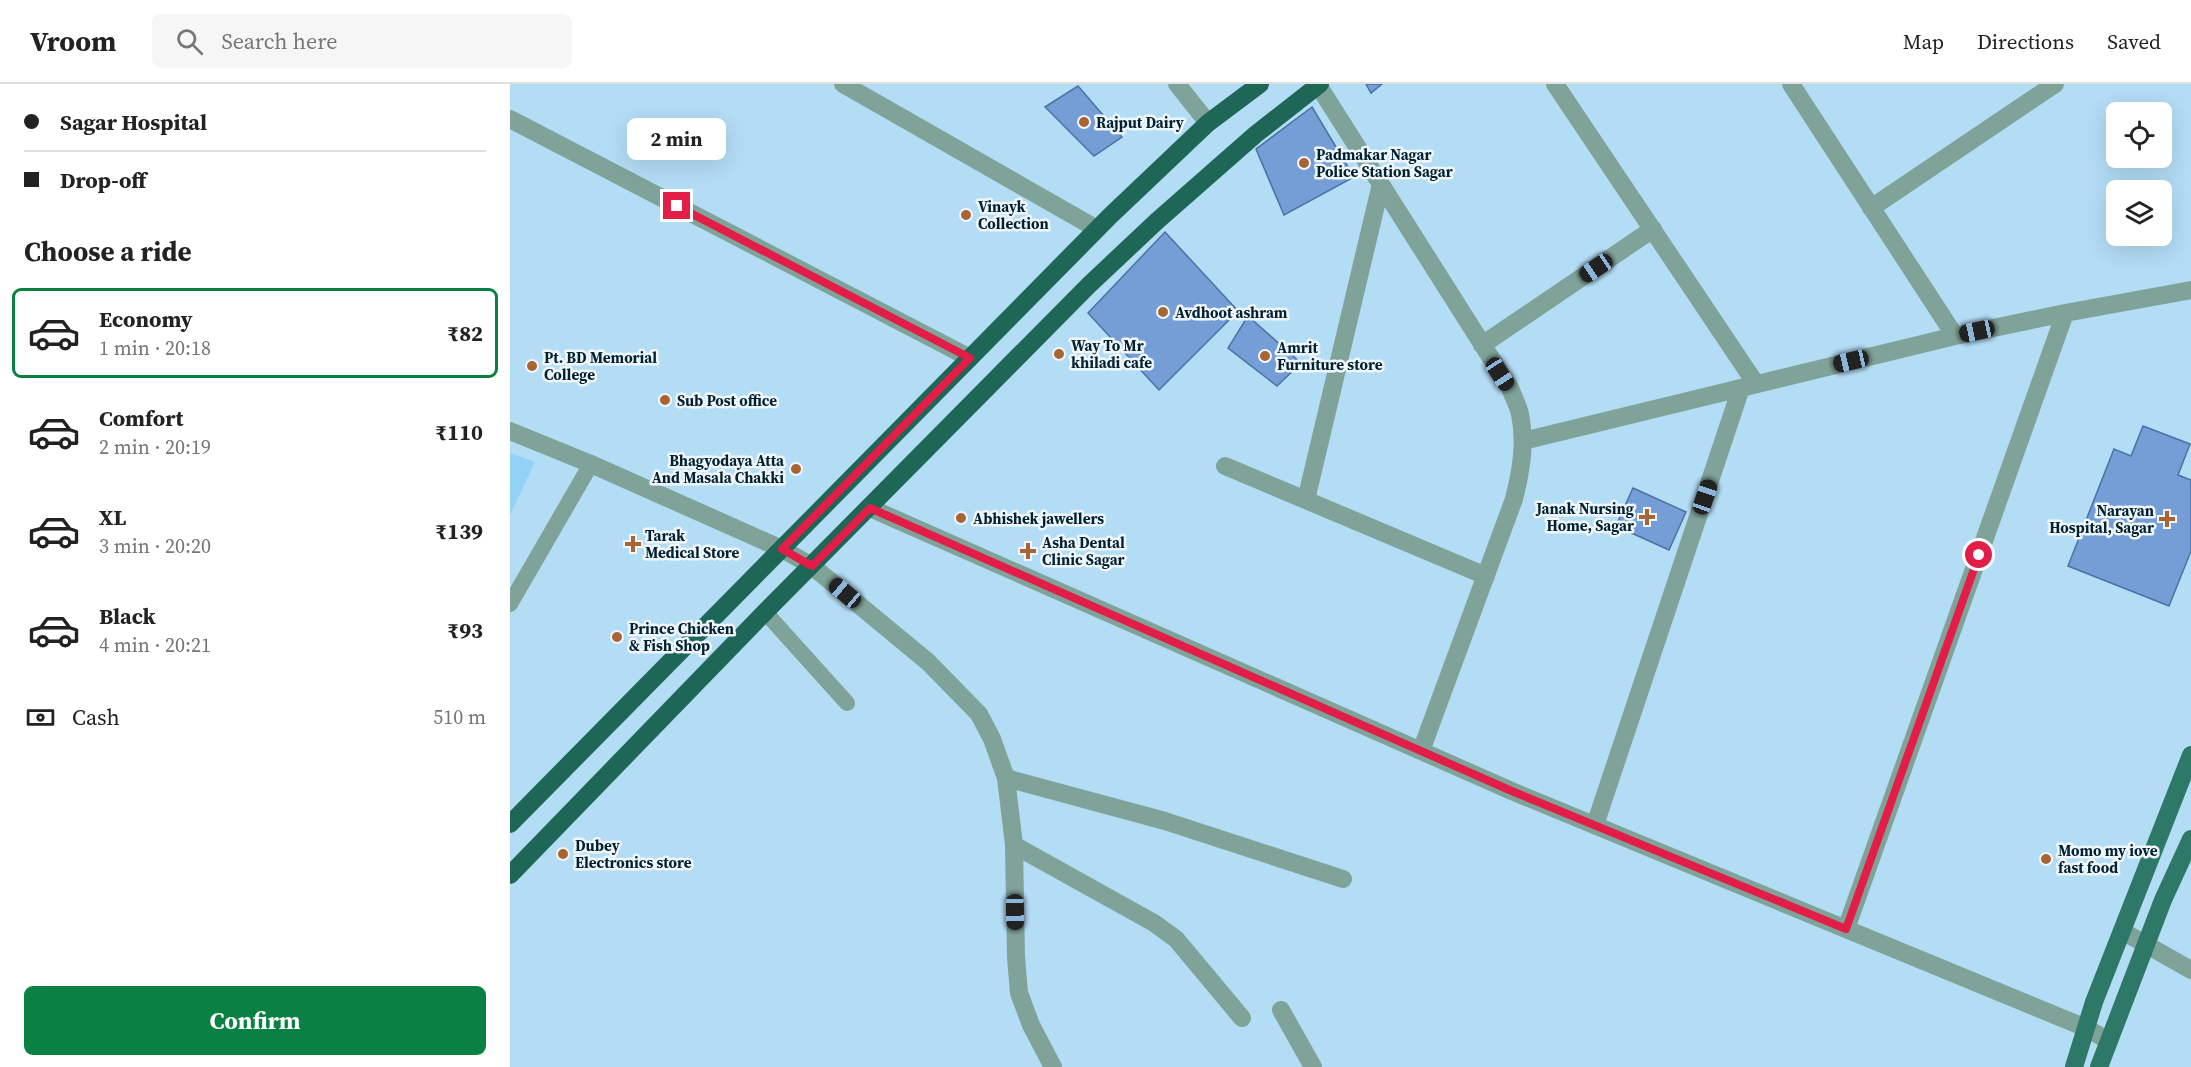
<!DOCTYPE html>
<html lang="en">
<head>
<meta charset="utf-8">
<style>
	:root { --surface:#fff; --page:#f6f6f6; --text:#222; --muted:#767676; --line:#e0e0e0; --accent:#0b8043 }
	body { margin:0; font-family:"Source Serif 4",serif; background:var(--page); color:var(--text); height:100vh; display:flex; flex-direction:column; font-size:22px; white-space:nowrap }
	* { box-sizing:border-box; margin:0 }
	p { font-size:20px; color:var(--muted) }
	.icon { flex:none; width:33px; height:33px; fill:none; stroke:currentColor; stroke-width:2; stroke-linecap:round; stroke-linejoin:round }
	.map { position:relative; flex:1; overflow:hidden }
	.sheet { display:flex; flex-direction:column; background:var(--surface); width:510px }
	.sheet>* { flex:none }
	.hud { display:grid; align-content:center; height:132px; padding:0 24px; background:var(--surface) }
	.fabs { position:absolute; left:1596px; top:18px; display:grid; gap:12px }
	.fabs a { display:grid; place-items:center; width:66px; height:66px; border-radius:9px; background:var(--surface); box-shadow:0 6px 24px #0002; font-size:30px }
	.end { position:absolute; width:27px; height:27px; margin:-14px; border:8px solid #e11d48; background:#fff; box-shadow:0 0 0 3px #fff }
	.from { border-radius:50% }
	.bubble { position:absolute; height:42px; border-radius:9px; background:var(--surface); box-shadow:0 6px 24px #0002; font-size:20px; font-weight:700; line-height:42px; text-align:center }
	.car { position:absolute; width:18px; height:36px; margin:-18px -9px; border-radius:8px; box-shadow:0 0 4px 2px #0007; background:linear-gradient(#222 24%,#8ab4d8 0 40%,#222 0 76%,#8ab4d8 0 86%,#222 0) }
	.hud b { display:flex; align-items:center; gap:21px; height:57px; font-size:22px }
	.hud b+b { border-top:2px solid var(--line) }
	.hud i { width:15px; height:15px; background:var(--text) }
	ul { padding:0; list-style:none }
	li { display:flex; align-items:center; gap:18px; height:90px; margin:0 12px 9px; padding:0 12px; border:3px solid transparent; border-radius:9px }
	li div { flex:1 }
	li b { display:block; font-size:22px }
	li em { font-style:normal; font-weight:700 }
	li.active { border-color:var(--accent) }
	li>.icon { width:54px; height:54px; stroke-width:1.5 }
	h2 { padding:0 24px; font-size:27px; line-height:72px }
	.pay { display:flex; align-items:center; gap:15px; height:66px; padding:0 24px; font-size:22px }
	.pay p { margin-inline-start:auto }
	.cta { display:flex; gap:12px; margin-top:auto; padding:12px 24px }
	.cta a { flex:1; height:69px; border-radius:9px; background:var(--accent); color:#fff; font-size:24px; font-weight:700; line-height:69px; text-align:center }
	header { display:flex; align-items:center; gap:36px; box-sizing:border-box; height:84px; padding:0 30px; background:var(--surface); border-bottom:2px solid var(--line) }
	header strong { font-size:28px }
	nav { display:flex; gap:33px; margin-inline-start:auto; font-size:21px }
	.search { width:420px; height:54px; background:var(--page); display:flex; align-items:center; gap:15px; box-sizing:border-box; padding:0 21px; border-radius:9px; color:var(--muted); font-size:22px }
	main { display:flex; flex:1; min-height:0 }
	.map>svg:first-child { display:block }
	.built { fill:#93d2f7 }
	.building { fill:#749ed5; stroke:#4a72a5; stroke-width:1.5 }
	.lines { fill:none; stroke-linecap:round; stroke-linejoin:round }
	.lane { stroke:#80a399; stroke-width:16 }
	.street { stroke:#80a399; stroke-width:18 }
	.primary { stroke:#2d7867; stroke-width:18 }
	.highway { stroke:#1e6656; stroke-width:18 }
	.route { stroke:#e11d48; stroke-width:8 }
	.poi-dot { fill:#a86533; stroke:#f0f7fc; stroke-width:2 }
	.labels { text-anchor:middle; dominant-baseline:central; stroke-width:5; stroke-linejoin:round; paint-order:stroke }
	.poi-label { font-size:15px; font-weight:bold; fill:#022130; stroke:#f0f7fc; text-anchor:start }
</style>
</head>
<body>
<header>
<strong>Vroom</strong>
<div class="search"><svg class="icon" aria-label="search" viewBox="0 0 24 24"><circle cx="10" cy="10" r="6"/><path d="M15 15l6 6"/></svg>Search here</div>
<nav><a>Map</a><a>Directions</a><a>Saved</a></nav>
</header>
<main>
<section class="sheet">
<div class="hud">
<b><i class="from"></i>Sagar Hospital</b>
<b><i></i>Drop-off</b>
</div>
<h2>Choose a ride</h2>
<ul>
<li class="active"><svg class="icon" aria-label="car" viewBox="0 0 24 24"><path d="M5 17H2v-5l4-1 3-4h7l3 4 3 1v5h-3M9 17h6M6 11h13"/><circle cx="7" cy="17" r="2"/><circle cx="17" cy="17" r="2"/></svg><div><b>Economy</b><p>1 min · 20:18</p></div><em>₹82</em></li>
<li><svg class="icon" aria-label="car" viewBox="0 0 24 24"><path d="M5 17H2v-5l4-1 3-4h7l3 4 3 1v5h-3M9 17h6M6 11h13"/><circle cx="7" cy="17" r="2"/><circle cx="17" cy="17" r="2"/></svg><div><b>Comfort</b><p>2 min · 20:19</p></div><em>₹110</em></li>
<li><svg class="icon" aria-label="car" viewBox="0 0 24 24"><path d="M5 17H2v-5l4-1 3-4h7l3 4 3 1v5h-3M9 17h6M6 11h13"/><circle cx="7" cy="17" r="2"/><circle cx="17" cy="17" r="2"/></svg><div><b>XL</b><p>3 min · 20:20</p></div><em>₹139</em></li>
<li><svg class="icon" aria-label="car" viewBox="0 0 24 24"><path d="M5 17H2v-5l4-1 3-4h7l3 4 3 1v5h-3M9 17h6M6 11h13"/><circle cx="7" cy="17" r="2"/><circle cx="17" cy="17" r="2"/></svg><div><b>Black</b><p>4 min · 20:21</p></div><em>₹93</em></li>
</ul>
<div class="pay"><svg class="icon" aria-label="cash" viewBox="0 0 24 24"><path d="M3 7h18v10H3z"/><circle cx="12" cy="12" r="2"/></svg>Cash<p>510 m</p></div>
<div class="cta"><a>Confirm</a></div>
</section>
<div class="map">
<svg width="1681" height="983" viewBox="0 0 1681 983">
	<rect width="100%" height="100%" fill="#b3dcf5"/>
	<!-- built -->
	<path class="built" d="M0 369 25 378 0 431Z"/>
	<!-- building -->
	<path class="building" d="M856 0H872L861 9Z
		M568 2 612 53 584 72 535 23Z
		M802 23 844 93 774 131 746 65Z
		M655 148 728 227 649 306 578 229Z
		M738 232 791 279 767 302 718 264Z
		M1633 342 1680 360 1668 391 1681 396V467L1659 522 1558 482 1604 365 1621 372Z
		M1123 404 1176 428 1159 466 1106 442Z"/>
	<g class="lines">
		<!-- lane -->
		<path class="lane" d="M0 520 81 380
			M255 528 337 619"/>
		<!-- street -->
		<path class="street" d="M333 0 587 145
			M667 0 698 39
			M1045 0 1246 300
			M1281 0 1445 252
			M808 1 1000 304C1003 312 1008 321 1010 330 1016 359 1011 387 1004 415L911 667
			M0 35 460 274
			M1361 124 1545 0
			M972 261 1143 145
			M0 347 81 380 272 465 302 482 418 578 469 630 482 655 496 694 504 761 506 873 509 909 521 941 543 983
			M1013 357 1445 252 1555 229 1681 206
			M715 382 976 492
			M796 416 871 100
			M360 424 1004 708 1576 944 1599 957
			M496 694 655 737 833 795
			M1085 741 1231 304
			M504 761 644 839 666 855 732 934
			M1336 845 1555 229
			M1612 847 1681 886
			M771 926 803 983"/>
		<!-- primary -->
		<path class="primary" d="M1564 983 1584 918 1681 671
			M1589 983 1653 816 1681 755"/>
		<!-- highway -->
		<path class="highway" d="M0 740 600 132 698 39 750 0
			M0 791 255 528 579 201 647 137 746 50 810 0"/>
	</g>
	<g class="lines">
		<!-- route -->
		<path class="route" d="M167 122 460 274 272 465 302 482 360 424 1004 708 1336 845 1469 471"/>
	</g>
	<!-- markers -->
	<g class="poi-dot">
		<circle cx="574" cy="38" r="6"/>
		<circle cx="794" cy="79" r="6"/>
		<circle cx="456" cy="131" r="6"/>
		<circle cx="653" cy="228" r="6"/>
		<circle cx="549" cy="270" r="6"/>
		<circle cx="755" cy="272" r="6"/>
		<circle cx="22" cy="282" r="6"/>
		<circle cx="155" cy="316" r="6"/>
		<circle cx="286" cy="385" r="6"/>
		<path d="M1134 424h6v6h6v6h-6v6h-6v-6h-6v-6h6z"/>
		<circle cx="451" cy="434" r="6"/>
		<path d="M1654 426h6v6h6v6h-6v6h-6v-6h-6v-6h6z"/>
		<path d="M120 451h6v6h6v6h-6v6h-6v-6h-6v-6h6z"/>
		<path d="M515 458h6v6h6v6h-6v6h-6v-6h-6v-6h6z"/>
		<circle cx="107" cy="553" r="6"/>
		<circle cx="53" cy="770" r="6"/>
		<circle cx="1536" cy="775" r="6"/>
	</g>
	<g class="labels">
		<!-- poi labels -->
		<g class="poi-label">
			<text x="586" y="38">Rajput Dairy</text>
			<text x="806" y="70">Padmakar Nagar<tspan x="806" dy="17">Police Station Sagar</tspan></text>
			<text x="468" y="122">Vinayk<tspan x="468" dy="17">Collection</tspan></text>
			<text x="665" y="228">Avdhoot ashram</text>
			<text x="561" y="261">Way To Mr<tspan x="561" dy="17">khiladi cafe</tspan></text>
			<text x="767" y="263">Amrit<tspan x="767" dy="17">Furniture store</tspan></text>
			<text x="34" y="273">Pt. BD Memorial<tspan x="34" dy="17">College</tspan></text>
			<text x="167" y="316">Sub Post office</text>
			<text x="274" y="376" text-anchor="end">Bhagyodaya Atta<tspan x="274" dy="17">And Masala Chakki</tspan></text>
			<text x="1124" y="424" text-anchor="end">Janak Nursing<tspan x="1124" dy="17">Home, Sagar</tspan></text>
			<text x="1644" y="426" text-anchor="end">Narayan<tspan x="1644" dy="17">Hospital, Sagar</tspan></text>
			<text x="463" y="434">Abhishek jawellers</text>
			<text x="135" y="451">Tarak<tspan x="135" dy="17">Medical Store</tspan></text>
			<text x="532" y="458">Asha Dental<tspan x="532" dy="17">Clinic Sagar</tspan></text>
			<text x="119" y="544">Prince Chicken<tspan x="119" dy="17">&amp; Fish Shop</tspan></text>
			<text x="65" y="761">Dubey<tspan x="65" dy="17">Electronics store</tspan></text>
			<text x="1548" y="766">Momo my iove<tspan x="1548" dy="17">fast food</tspan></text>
		</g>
	</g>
</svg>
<div class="fabs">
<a><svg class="icon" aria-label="locate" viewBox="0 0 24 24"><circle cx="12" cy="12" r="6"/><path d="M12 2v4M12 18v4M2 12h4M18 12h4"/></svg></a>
<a><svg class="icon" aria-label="layers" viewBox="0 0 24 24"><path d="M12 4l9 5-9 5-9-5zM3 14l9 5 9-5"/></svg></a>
</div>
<i class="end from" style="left:1469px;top:471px"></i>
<i class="end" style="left:167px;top:122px"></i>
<div class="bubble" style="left:117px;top:34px;width:99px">2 min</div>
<i class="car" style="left:1086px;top:184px;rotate:236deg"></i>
<i class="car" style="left:1467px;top:247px;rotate:258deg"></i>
<i class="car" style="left:1341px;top:277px;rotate:257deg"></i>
<i class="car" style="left:990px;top:290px;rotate:147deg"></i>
<i class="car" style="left:1195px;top:413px;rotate:19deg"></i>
<i class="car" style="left:335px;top:509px;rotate:310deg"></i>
<i class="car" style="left:505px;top:828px;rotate:179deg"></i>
</div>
</main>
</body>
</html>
